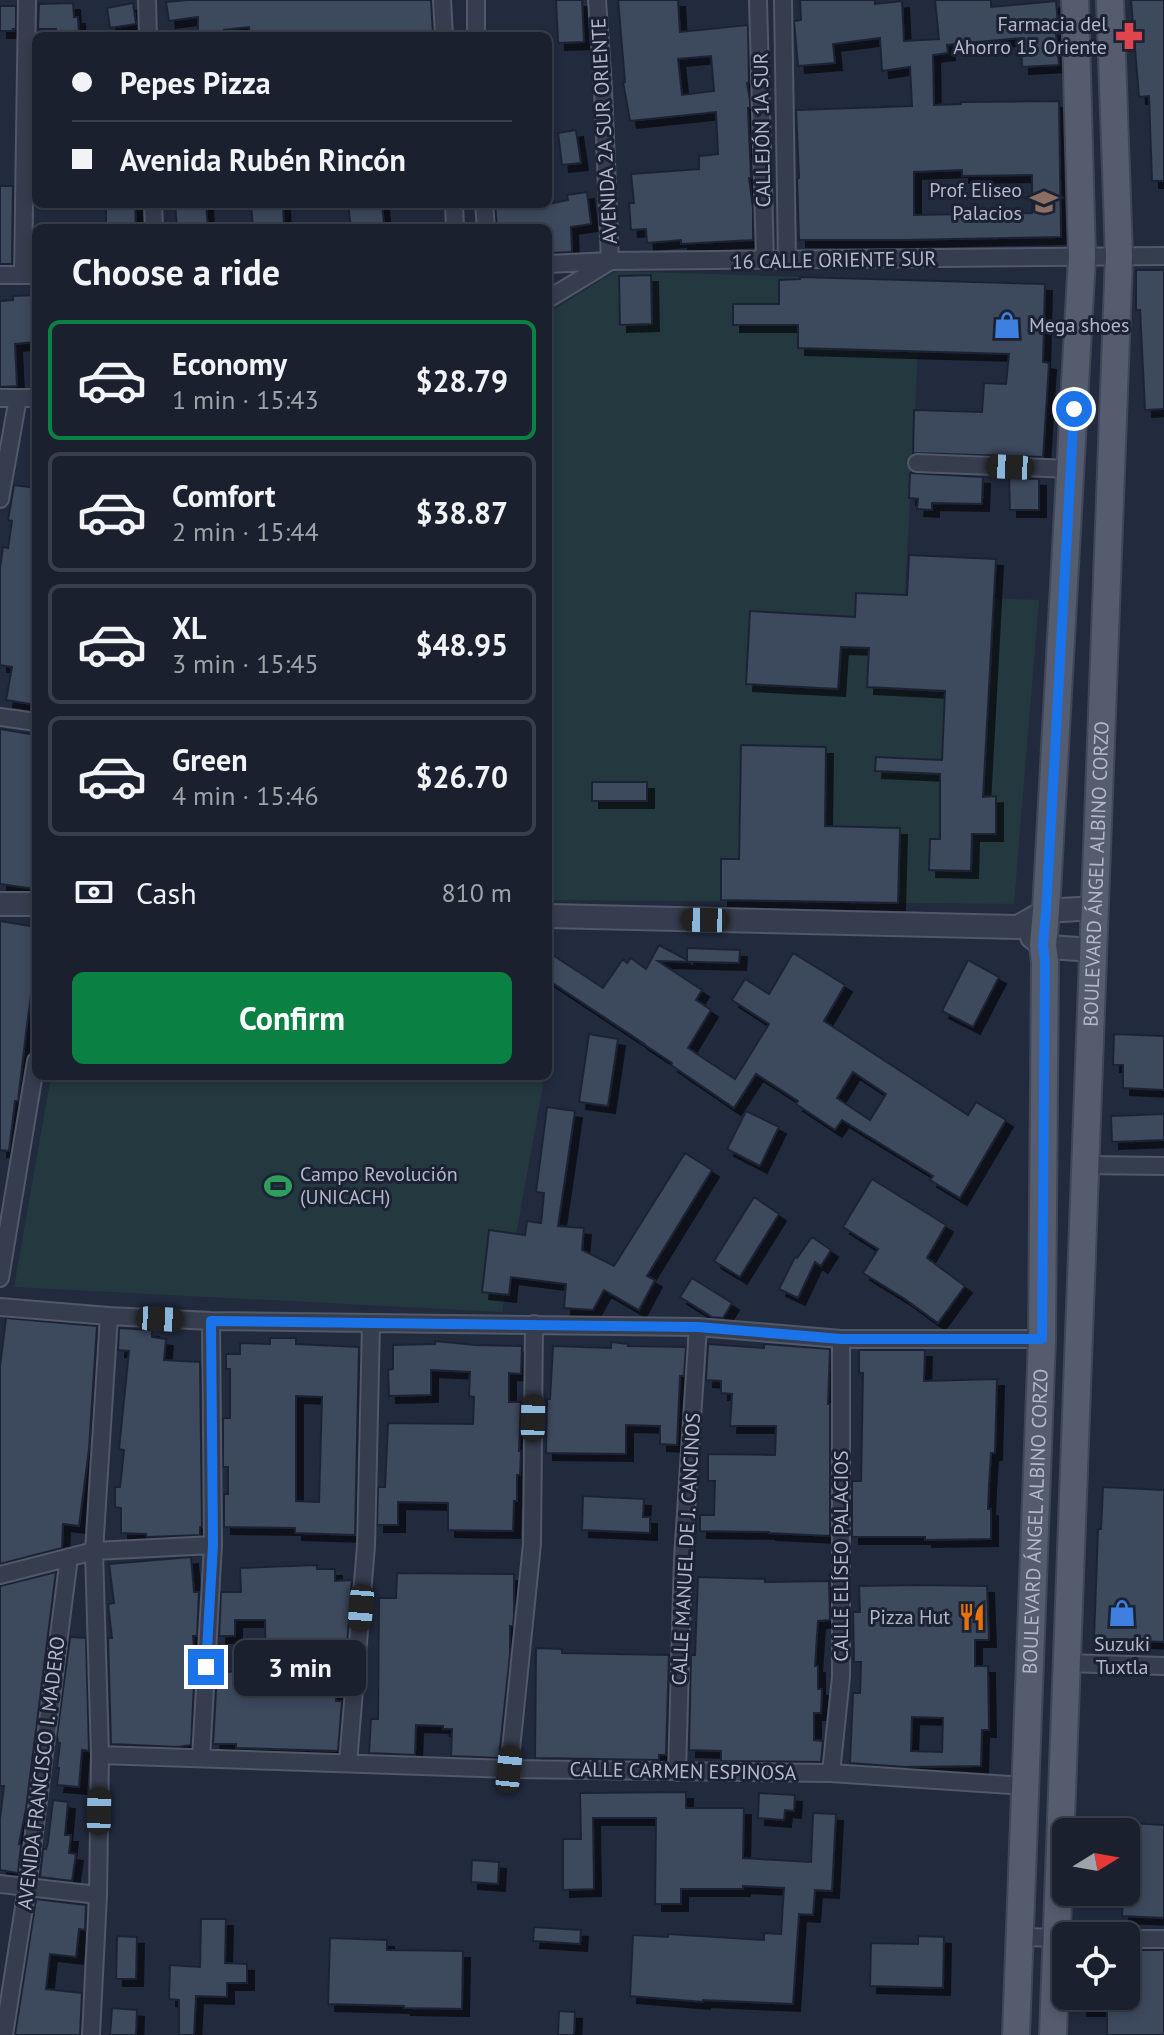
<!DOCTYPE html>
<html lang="en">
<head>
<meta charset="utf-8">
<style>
	:root { --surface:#1a202e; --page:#232836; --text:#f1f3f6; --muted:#9fa3aa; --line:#383e4a; --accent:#0b8043 }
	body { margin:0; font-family:"PT Sans",sans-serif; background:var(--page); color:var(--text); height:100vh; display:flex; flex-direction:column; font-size:30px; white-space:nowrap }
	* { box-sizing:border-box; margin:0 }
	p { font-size:26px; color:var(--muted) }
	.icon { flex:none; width:44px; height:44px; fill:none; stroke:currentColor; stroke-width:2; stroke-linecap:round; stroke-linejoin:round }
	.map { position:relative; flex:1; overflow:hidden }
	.side { position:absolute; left:32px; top:224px; width:520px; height:856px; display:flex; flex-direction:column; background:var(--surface); border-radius:12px; box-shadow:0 4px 12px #0003,0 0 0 2px var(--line) }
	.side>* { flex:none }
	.banner { position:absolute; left:32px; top:32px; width:520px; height:176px; border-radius:12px; box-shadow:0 4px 12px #0003,0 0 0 2px var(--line); display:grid; align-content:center; height:176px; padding:0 40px; background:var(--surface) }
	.needle { width:52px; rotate:79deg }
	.fabs { position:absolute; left:1052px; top:1818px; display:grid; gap:16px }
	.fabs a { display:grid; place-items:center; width:88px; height:88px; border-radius:12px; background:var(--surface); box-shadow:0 4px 12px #0003,0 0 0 2px var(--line); font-size:40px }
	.end { position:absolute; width:36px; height:36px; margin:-18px; border:10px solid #1a73e8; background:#fff; box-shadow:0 0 0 4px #fff }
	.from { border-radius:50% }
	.bubble { position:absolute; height:56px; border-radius:12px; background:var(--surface); box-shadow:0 4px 12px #0003,0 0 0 2px var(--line); font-size:26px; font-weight:700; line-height:56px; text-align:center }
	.car { position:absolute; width:24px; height:48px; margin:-24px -12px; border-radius:10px; box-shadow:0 0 6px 2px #0007; background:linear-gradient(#222 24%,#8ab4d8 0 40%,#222 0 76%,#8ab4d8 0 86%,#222 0) }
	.banner b { display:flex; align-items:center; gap:28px; height:76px; font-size:30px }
	.banner b+b { border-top:2px solid var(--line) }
	.banner i { width:20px; height:20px; background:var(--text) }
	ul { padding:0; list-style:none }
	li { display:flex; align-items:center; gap:24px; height:120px; margin:0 16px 12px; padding:0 24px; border:4px solid var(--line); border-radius:12px }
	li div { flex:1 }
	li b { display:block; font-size:30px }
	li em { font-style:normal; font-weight:700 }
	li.active { border-color:var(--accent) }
	li>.icon { width:72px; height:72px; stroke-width:1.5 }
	h2 { padding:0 40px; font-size:36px; line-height:96px }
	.pay { display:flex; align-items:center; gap:20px; height:88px; padding:0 40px; font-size:30px }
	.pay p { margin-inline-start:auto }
	.cta { display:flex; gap:16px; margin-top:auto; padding:16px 40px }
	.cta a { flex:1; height:92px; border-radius:12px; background:var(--accent); color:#fff; font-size:32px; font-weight:700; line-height:92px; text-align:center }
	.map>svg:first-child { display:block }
	.green { fill:#24383f }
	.building { fill:#3e485d; stroke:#1d2435; stroke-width:2; fill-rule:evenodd; filter:url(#shadow) }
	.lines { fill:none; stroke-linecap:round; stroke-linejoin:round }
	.minor-casing { stroke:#515869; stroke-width:20 }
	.tertiary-casing { stroke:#515869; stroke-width:26 }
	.primary-casing { stroke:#3f4657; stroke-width:30 }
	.minor { stroke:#363d4e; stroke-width:16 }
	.tertiary { stroke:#363d4e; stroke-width:22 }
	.primary { stroke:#545c6e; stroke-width:26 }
	.route { stroke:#1a73e8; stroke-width:10 }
	.labels { text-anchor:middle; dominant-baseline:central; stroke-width:6; stroke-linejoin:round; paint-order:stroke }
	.poi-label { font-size:20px; fill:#b2b8c9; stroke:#1b2233; text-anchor:end }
	.street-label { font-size:20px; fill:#b2b8c9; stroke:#1b2233 }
</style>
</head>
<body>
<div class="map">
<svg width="1164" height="2035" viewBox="0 0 1164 2035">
	<defs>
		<filter id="shadow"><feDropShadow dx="7" dy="7" stdDeviation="0" flood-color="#0009"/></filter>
	</defs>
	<rect width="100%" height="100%" fill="#222a3e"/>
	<!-- green -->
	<path class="green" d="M616 271 800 277 798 348 918 351 905 595 1039 600 1014 904 548 900V313Z
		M51 1076H541L543 1086 502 1312 14 1287Z"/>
	<!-- building -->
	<path class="building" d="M188 0H431L433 34 250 36 249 27 224 30V36H198V17L169 21 166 2Z
		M556 0H582L584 42 558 43Z
		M618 0H678L680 32 748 25 749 83H747L750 101V108H748L751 178H749L753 208V240L681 244V240L647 243 646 229 631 230 629 203H634L631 174 699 169V156L718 154 716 112 630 121 623 82H625ZM711 56 714 91 682 95 678 59Z
		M800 0H875V4L902 1 904 41 939 39 935 0H991V7L1056 1 1059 34H1056L1059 65 1022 67 1021 38 947 45 948 53 933 55 934 105 961 104V102L1059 101 1061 237 904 240H799L797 179 799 178 796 110 912 106 910 67 882 71 880 38 833 44 835 63 798 66 794 21 801 20ZM962 170V176L1032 175V213L914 215V172Z
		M1131 0H1164V181H1152L1149 96 1139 97Z
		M73 3 74 17H78L79 36H57L56 29H38L39 4Z
		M133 3 136 24 110 28 107 8Z
		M0 6H16V29H13L14 31H0Z
		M576 130 581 163 562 165 558 133Z
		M0 186H13L12 264H0Z
		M587 192 591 224 571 227 572 252 553 253V235H548V228H497L495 204H548L568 200 567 195Z
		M106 204H135L136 228H106Z
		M175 204H206L208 228H177Z
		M251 204H283L284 228H253Z
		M348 204H382L384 224 351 228Z
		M1136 270H1164V409L1145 410 1140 310H1136Z
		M651 275 652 324 620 325 619 276Z
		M800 277 1045 284 1043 362 1049 363 1043 457 913 453 914 410 982 412 984 383 1006 384 1009 354 798 348V325H733V304H779V280L800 279Z
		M36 295V342L15 344 17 386 0 387V301L13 300V296Z
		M910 473 983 477 982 504 932 503V510L917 509 918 499 909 498Z
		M1009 478 1039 479V510H1010Z
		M14 485 36 488V659L33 681H36V705L6 700 12 667 0 665V568L3 547 8 548 12 521 8 520Z
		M909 555 996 559 983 797 996 796V834H972L971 871 929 870 930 839H940V774L875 771 876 757 942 760 945 691 867 687 869 648 841 647 838 689 746 684 750 611 855 617 856 593 907 595Z
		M0 729 36 735V889L0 884Z
		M741 745 826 747 825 826 900 828 898 903 721 900V859H739Z
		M592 782H647V801H592Z
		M0 921 36 927V974H34L27 1025 19 1092 18 1101H15L9 1151 0 1150Z
		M659 945 687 960V948L740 950 739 963 658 961 702 990 696 1000 711 1010 688 1048 735 1079 769 1024 732 1000 745 979 769 994 793 953 845 985 824 1021 968 1115 976 1102 1006 1120 960 1198 930 1180 933 1176 842 1120 835 1130 796 1104 798 1101 756 1074 734 1108 671 1065 672 1063 642 1043H643L548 980V952L603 988 623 959 627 963 631 958 646 969ZM853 1072 886 1094 870 1120 837 1098Z
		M968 960 999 977 973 1027 942 1011Z
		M589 1034 618 1039 608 1106 579 1102Z
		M1114 1034 1164 1036V1090L1123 1088V1065H1113Z
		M547 1107 575 1111 558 1226 584 1228 582 1250 614 1266 685 1153 712 1170 647 1276 655 1280 639 1310 604 1290 593 1310 564 1308 566 1284 511 1277 509 1295 482 1292 489 1230 525 1235 527 1221 541 1223 544 1193 536 1192Z
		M746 1111 779 1127 760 1166 727 1149Z
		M1164 1114V1140L1112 1142 1111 1116Z
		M872 1179 946 1225 927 1258 965 1286 938 1323 905 1299 863 1273 878 1249 843 1227Z
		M754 1197 779 1214 740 1277 714 1261Z
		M812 1237 831 1250 821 1266 815 1262 798 1298 779 1289 795 1257 797 1258Z
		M692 1278 732 1303 723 1318 712 1317 680 1297Z
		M6 1318 97 1326 89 1449 79 1526 63 1524 62 1548 0 1564V1366Z
		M119 1328 152 1330V1337L166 1339 164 1360 200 1362 202 1527H200V1535L147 1537 146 1534 121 1533V1508L115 1507V1487H120L124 1450 119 1449 129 1351 118 1350Z
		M270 1338H296V1344L359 1347 355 1535 295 1533V1528L224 1527V1494H228V1467H223V1418H230V1369H226V1354H240V1343L270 1344ZM296 1396 322 1397 319 1502 296 1501Z
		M435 1341 476 1345 522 1346 521 1374 509 1373V1402H521L519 1451H521L520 1475H517V1501H514L513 1531 448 1530V1503L398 1502V1525H377L378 1487H385L388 1423 473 1424 474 1397 469 1396 470 1372 431 1370V1395L389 1396 388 1370 393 1369V1345L435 1344Z
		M611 1342 628 1344V1346L686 1347 684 1376H680L677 1445 660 1444V1426L626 1425V1454L546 1453 547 1399H550L553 1346 611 1348Z
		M708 1344 764 1348V1344L830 1349 828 1404H830V1536L769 1533V1532L700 1531V1515H714L715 1481H708V1454L775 1455 776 1426H730L732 1394 721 1393V1381L706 1380Z
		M859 1350H925L924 1381 997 1379 995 1453H991L989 1485 988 1509H991V1539L925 1540V1537H852V1481H861L863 1373H859Z
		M1103 1487 1164 1490V1642L1094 1639 1098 1529H1101Z
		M583 1496 644 1499 643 1517H650V1533L582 1530Z
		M191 1557 194 1592H199L197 1636H193L195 1663 191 1745 178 1747 111 1744 108 1638H112L108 1604 114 1603 109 1564Z
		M317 1565V1569H335V1581L352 1580 345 1670 336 1671V1701H342L338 1751 236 1748V1744H213L217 1672 266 1671 265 1620H235V1636H219L221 1592H241L240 1568Z
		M56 1572 26 1809 19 1844 21 1845 18 1873 0 1870V1819L4 1786H0V1586Z
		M397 1573 514 1574V1615L513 1626H510V1654L499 1758 451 1756 452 1729H443V1726L416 1725 415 1755 369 1753 371 1719H378L379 1598H396Z
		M698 1577 765 1579V1582L829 1581 830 1620 818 1621 815 1666H818V1689H822L821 1713H814V1740L823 1741 821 1762 721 1761V1751L689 1750 691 1655H695Z
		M919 1585 987 1586 989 1640H975V1666H988L989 1730H982L981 1766 905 1767 850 1763 853 1693H860L861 1662H854L853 1612H860L859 1586ZM912 1717 943 1718 942 1752 911 1751Z
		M70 1637 86 1638 89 1751 82 1750 79 1787 57 1785 59 1768H57L60 1743H58L57 1735Z
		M536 1648 562 1649V1653L669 1655 666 1755H659V1760L535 1758Z
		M686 1792V1808H744L743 1858 811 1862 813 1813 836 1814 832 1891 815 1890 813 1915 799 1914 793 2004 703 2000V2002L630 1996 633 1935 668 1937V1934L764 1940V1933L781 1934 784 1888 743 1886V1889H681V1904H655L656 1818H593L594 1889 563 1890V1839H581L580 1793Z
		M759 1793 795 1795 794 1811 785 1810 784 1820 758 1818Z
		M53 1800 68 1802 65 1835H71L69 1853 76 1854 72 1881 40 1877 43 1849H46L48 1842Z
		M1129 1823 1164 1825V1918L1122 1916 1123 1892H1126V1830H1129Z
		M472 1860 499 1862 498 1884 471 1882Z
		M36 1899 86 1905 85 1930 79 1929 76 1957 50 1954 46 1989 82 1993 80 2035H15Z
		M201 1919H226L225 1963 247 1964V1983H227V1997L196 1996 194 2035H179V2000L169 1999 170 1965 200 1967Z
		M534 1927 581 1930 580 1944 533 1941Z
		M117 1936 137 1937 136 1979H116Z
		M918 1936 944 1937 943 1988 870 1986 871 1943 918 1944Z
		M330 1938 387 1940V1950L463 1951 462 2009 404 2008V2006L328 2004Z
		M1126 1950H1164V2035H1107V2009H1080V1996H1126Z
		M112 2008 137 2010 136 2035H110Z
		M559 2011 575 2012 574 2035H558Z"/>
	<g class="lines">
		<!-- minor casing -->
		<g class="minor-casing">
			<path id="minor" d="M147 0 148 36
				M442 0 444 36
				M476 0V36
				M597 0 603 89 610 261
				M758 0 765 261
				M783 0 787 260
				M153 204 154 228
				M454 204 455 228
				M484 204 486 228
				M548 264 610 261 1164 256
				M0 275H36
				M23 275 27 0
				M548 299 609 262
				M0 398H36
				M917 463 1071 469
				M0 499 18 398
				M0 717 36 722
				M1084 1165 1164 1166
				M0 1278 36 1061
				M0 1307 109 1316 211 1321 698 1327 841 1339H1042
				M0 1575 94 1551 213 1545
				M1066 1663 1164 1666
				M100 1755 509 1769 831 1773 1026 1786
				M201 1758 213 1545 211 1321
				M348 1763 366 1546 371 1323
				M509 1769 532 1544 534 1324
				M677 1772 683 1558 698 1327
				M831 1773 841 1677V1339
				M0 1884 98 1895
				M1019 1937 1065 1938
				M1126 1939H1164
				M4 2035 27 1888 69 1557
				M91 2035 98 1895 100 1755 94 1551 109 1316"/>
		</g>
		<!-- tertiary casing -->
		<g class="tertiary-casing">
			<path id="tertiary" d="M0 904H36
				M548 916 1018 927 1046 911 1094 908
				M1032 937 1043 945 1049 947 1093 950"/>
		</g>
		<!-- primary casing -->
		<g class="primary-casing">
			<g id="primary">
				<path id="s1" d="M1016 2035 1042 1339 1045 962 1043 945 1046 911 1082 257 1075 0"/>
				<path id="s2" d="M1053 2035 1119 256 1110 0"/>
			</g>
		</g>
		<!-- minor -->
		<use href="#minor" class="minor"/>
		<!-- tertiary -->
		<use href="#tertiary" class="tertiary"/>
		<!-- primary -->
		<use href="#primary" class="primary"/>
	</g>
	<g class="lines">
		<!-- route -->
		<path class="route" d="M206 1667 213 1545 211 1321 698 1327 841 1339H1042L1045 962 1043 945 1046 911 1074 409"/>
	</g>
	<!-- icons -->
	<defs>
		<g id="pharmacy-bare" transform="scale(2.16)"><path d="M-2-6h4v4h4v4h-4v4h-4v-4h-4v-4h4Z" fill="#e0444e" stroke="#1b2233" stroke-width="2.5" paint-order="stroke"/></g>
		<g id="school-bare" transform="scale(2.16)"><path d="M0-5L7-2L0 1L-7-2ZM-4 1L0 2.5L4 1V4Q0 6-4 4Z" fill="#8d6e63" stroke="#1b2233" stroke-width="2.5" paint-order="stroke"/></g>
		<g id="shop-bare" transform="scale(2.16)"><path d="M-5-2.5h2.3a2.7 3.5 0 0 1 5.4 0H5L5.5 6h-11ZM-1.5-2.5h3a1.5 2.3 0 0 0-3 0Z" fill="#3f7fe0" stroke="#1b2233" stroke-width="2.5" paint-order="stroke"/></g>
		<g id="stadium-bare" transform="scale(2.16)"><path d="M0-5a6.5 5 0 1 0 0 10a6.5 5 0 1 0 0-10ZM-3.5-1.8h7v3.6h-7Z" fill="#2e9e5b" stroke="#1b2233" stroke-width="2.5" paint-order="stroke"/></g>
		<g id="restaurant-bare" transform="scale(2.16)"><path d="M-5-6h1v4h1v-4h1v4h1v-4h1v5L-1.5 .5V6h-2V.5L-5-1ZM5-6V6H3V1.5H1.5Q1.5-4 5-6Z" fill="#e8710a" stroke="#1b2233" stroke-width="2.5" paint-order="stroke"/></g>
	</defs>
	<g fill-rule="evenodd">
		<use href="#pharmacy-bare" x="1129" y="36"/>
		<use href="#school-bare" x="1044" y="202"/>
		<use href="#shop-bare" x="1007" y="325"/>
		<use href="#stadium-bare" x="278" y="1186"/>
		<use href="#shop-bare" x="1122" y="1613"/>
		<use href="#restaurant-bare" x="972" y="1617"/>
	</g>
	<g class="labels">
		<!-- poi labels -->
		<g class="poi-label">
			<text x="1107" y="24">Farmacia del<tspan x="1107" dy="23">Ahorro 15 Oriente</tspan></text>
			<text x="1022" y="190">Prof. Eliseo<tspan x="1022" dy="23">Palacios</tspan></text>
			<text x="1029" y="325" text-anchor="start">Mega shoes</text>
			<text x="300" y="1174" text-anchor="start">Campo Revolución<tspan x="300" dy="23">(UNICACH)</tspan></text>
			<text x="950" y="1617">Pizza Hut</text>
			<text x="1122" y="1644" text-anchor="middle">Suzuki<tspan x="1122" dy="23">Tuxtla</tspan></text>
		</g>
		<!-- street labels -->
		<g class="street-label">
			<text transform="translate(762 130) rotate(-91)">CALLEJÓN 1A SUR</text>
			<text transform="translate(604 131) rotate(-93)">AVENIDA 2A SUR ORIENTE</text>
			<text transform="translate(834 260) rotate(-1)">16 CALLE ORIENTE SUR</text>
			<text stroke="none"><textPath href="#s2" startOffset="1162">BOULEVARD ÁNGEL ALBINO CORZO</textPath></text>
			<text stroke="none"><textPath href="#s1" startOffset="514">BOULEVARD ÁNGEL ALBINO CORZO</textPath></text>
			<text transform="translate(686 1549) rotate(-87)">CALLE MANUEL DE J. CANCINOS</text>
			<text transform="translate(841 1556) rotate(-90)">CALLE ELÍSEO PALACIOS</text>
			<text transform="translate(683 1771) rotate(1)">CALLE CARMEN ESPINOSA</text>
			<text transform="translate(41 1773) rotate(-83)">AVENIDA FRANCISCO I. MADERO</text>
		</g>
	</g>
</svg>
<div class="fabs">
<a><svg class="needle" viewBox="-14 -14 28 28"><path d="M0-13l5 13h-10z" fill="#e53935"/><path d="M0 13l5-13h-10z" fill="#9fa3aa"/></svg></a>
<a><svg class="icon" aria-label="locate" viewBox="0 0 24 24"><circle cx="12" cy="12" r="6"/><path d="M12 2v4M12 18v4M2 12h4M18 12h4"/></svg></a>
</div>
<i class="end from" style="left:1074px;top:409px"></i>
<i class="end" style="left:206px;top:1667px"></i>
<div class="bubble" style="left:234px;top:1640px;width:132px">3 min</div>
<i class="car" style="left:1010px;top:467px;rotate:273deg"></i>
<i class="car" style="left:705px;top:920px;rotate:271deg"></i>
<i class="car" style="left:160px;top:1319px;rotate:93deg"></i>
<i class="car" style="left:533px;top:1418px;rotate:1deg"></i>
<i class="car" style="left:361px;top:1608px;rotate:185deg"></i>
<i class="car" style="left:509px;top:1769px;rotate:6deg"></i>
<i class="car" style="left:99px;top:1811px;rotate:1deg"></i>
<div class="banner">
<b><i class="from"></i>Pepes Pizza</b>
<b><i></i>Avenida Rubén Rincón</b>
</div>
<section class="side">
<h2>Choose a ride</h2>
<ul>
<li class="active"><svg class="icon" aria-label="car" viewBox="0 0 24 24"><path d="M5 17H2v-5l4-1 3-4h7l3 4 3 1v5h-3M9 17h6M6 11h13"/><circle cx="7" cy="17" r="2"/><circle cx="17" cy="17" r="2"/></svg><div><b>Economy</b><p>1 min · 15:43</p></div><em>$28.79</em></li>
<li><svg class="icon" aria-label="car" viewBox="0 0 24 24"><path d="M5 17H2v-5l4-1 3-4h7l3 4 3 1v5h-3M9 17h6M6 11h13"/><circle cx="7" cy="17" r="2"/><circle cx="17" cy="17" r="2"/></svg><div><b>Comfort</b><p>2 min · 15:44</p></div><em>$38.87</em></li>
<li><svg class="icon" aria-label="car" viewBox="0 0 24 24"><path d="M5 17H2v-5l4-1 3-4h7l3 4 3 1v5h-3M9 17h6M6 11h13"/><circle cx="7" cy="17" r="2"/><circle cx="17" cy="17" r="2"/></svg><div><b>XL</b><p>3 min · 15:45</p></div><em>$48.95</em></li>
<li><svg class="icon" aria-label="car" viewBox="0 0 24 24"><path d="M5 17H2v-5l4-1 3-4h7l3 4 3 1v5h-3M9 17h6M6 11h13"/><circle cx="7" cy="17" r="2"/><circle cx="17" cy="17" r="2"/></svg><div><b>Green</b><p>4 min · 15:46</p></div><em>$26.70</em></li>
</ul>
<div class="pay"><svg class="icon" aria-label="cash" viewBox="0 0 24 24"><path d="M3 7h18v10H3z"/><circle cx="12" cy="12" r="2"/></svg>Cash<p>810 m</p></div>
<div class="cta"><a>Confirm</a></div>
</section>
</div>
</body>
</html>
